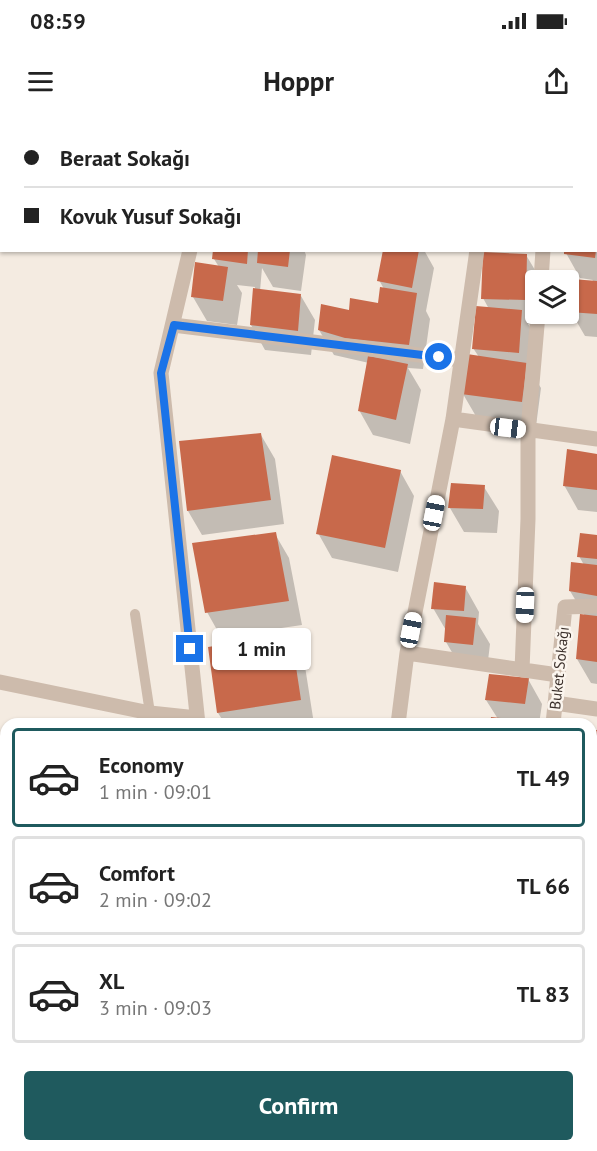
<!DOCTYPE html>
<html lang="en">
<head>
<meta charset="utf-8">
<style>
	:root { --surface:#fff; --page:#f2f2f2; --text:#222; --muted:#767676; --line:#e0e0e0; --accent:#1f5a5e }
	body { margin:0; font-family:"PT Sans",sans-serif; background:var(--page); color:var(--text); height:100vh; display:flex; flex-direction:column; font-size:22px; white-space:nowrap }
	* { box-sizing:border-box; margin:0 }
	p { font-size:20px; color:var(--muted) }
	.icon { flex:none; width:33px; height:33px; fill:none; stroke:currentColor; stroke-width:2; stroke-linecap:round; stroke-linejoin:round }
	.map { position:relative; flex:1; overflow:hidden }
	.details { position:absolute; left:0px; top:598px; width:597px; height:434px; display:flex; flex-direction:column; background:var(--surface); border-radius:18px 18px 0 0; box-shadow:0 2px 4px #0004 }
	.details>* { flex:none }
	.banner { position:absolute; left:0px; top:0px; width:597px; height:132px; box-shadow:0 2px 4px #0004; display:grid; align-content:center; height:132px; padding:0 24px; background:var(--surface) }
	.buttons { position:absolute; left:525px; top:150px; display:grid; gap:12px }
	.buttons a { display:grid; place-items:center; width:54px; height:54px; border-radius:6px; background:var(--surface); box-shadow:0 2px 4px #0004; font-size:30px }
	.end { position:absolute; width:27px; height:27px; margin:-14px; border:8px solid #1a73e8; background:#fff; box-shadow:0 0 0 3px #fff }
	.from { border-radius:50% }
	.bubble { position:absolute; height:42px; border-radius:6px; background:var(--surface); box-shadow:0 2px 4px #0004; font-size:20px; font-weight:600; line-height:42px; text-align:center }
	.car { position:absolute; width:18px; height:36px; margin:-18px -9px; border-radius:8px; box-shadow:0 0 4px 2px #0007; background:linear-gradient(#fff 24%,#345 0 40%,#fff 0 76%,#345 0 86%,#fff 0) }
	.banner b { display:flex; align-items:center; gap:21px; height:57px; font-size:22px }
	.banner b+b { border-top:2px solid var(--line) }
	.banner i { width:15px; height:15px; background:var(--text) }
	ul { padding:10px 0 0; list-style:none }
	li { display:flex; align-items:center; gap:18px; height:99px; margin:0 12px 9px; padding:0 12px; border:3px solid var(--line); border-radius:6px }
	li div { flex:1 }
	li b { display:block; font-size:22px }
	li em { font-style:normal; font-weight:600 }
	li.selected { border-color:var(--accent) }
	li>.icon { width:54px; height:54px; stroke-width:1.5 }
	.action { display:flex; gap:12px; margin-top:auto; padding:12px 24px }
	.action a { flex:1; height:69px; border-radius:6px; background:var(--accent); color:#fff; font-size:24px; font-weight:600; line-height:69px; text-align:center }
	.status { display:flex; justify-content:space-between; align-items:center; height:42px; padding:0 30px; background:var(--surface); direction:ltr }
	.status svg { height:16px; fill:currentColor }
	header { display:flex; justify-content:space-between; align-items:center; height:78px; padding:0 24px; background:var(--surface); font-size:27px; font-weight:600 }
	.map>svg:first-child { display:block }
	.shadow { fill:#0003 }
	.building { fill:#c8694b }
	.lines { fill:none; stroke-linecap:round; stroke-linejoin:round }
	.lane { stroke:#cdbbac; stroke-width:10 }
	.street { stroke:#cdbbac; stroke-width:15 }
	.highway { stroke:#5c4a42; stroke-width:18 }
	.route { stroke:#1a73e8; stroke-width:8 }
	.labels { text-anchor:middle; dominant-baseline:central; stroke-width:5; stroke-linejoin:round; paint-order:stroke }
	.street-label { font-size:15px; fill:#3b302b; stroke:#fbf5ee }
</style>
</head>
<body>
<div class="status"><b>08:59</b><svg viewBox="0 0 49 12"><path d="M0 12V9h3v3zM5 12V6h3v6zM10 12V3h3v9zM15 12V0h3v12zM26 1h20v11H26zM47 4h2v5h-2z"/></svg></div>
<header><svg class="icon" aria-label="menu" viewBox="0 0 24 24"><path d="M4 6h16M4 12h16M4 18h16"/></svg>Hoppr<svg class="icon" aria-label="share" viewBox="0 0 24 24"><path d="M12 15V3M7 8l5-5 5 5M5 13v7h14v-7"/></svg></header>
<div class="map">
<svg width="597" height="1031" viewBox="0 0 597 1031">
	<rect width="100%" height="100%" fill="#f4ebe1"/>
	<!-- shadow -->
	<path class="shadow" d="M596 98H597V217L585 216 571 192 593 160 580 158 566 133 596 130Z
		M214 130H304L306 135 301 171 273 167 262 148 260 171 301 176 315 200 311 235 265 230 251 205 255 167 237 165 242 173 237 205 207 201 193 177 219 147 214 139Z
		M385 130H424L434 148 426 191 430 199 423 249 408 248 421 270 410 324 373 315 359 290 369 243 334 235 319 210 350 192 379 185 384 169 379 160Z
		M526 135 541 160H536V194L539 204H528L536 216 532 254 541 268 536 306 477 298 463 274 479 237 473 228 489 189 483 178Z
		M261 315 275 339 284 404 202 415 188 391Z
		M597 336V392L578 390 564 365Z
		M400 351 414 376 398 452 332 438 318 413Z
		M484 367 499 391 497 413 464 412 450 388Z
		M275 414 289 438 302 505 221 517 207 492Z
		M597 416V564L591 563 577 539 585 496 570 471 584 445 579 436Z
		M465 467 479 492 478 504 490 524 487 549 460 546 446 522 447 512 433 488Z
		M290 516 304 540 314 604H225L218 593 210 528Z
		M528 559 542 584 539 604H491L492 599H498L486 580Z
		M591 611 597 612V713L591 712Z
		M591 794H597V860H591Z
		M0 1002H6V1026H21V1031H0Z
		M58 1026H167L164 1031H56Z"/>
	<!-- building -->
	<path class="building" d="M213 130H248L247 144 212 139Z
		M258 130H290L288 147 257 143Z
		M383 130H419L412 168 377 161Z
		M564 130H596L595 138 564 134Z
		M483 132 527 134 526 180 481 179Z
		M195 142 228 147 223 181 191 177Z
		M572 159 597 161V194L569 192Z
		M380 167 417 173 409 225 345 218 318 210 321 184 349 190 350 178 378 183Z
		M253 168 301 174 298 211 250 205Z
		M476 186 522 190 519 233 472 229Z
		M467 234 527 243 522 282 461 274Z
		M368 236 408 244 396 300 358 291Z
		M261 313 271 380 187 391 179 321Z
		M567 329 597 334V370L563 366Z
		M332 335 401 350 385 428 316 414Z
		M451 363 485 365 483 389 448 388Z
		M276 412 289 481 205 493 192 423Z
		M580 413 597 415V439L577 437Z
		M571 442 597 445V476L569 471Z
		M434 462 466 466 464 491 431 489Z
		M580 494 597 496V542L576 539Z
		M446 495 476 498 473 525 444 522Z
		M291 514 301 580 217 593 208 527Z
		M489 554 529 558 525 584 485 580Z
		M491 597 529 601V604H490Z
		M591 610H597L593 643H591Z
		M591 792H597V837H591Z
		M0 1000 6 1001V1024L0 1023Z
		M56 1026H108L106 1031H54Z
		M183 1026H220L230 1031H181Z"/>
	<g class="lines">
		<!-- lane -->
		<path class="lane" d="M135 494 150 593
			M23 1031 24 1026"/>
		<!-- street -->
		<path class="street" d="M210 0V2
			M490 2V0
			M557 2V0
			M190 130 161 253 198 604
			M541 160 543 130
			M173 205 461 240
			M453 299 597 319
			M407 533 558 555
			M522 550 528 399V310L538 194
			M0 562 150 593 197 598
			M555 583 597 589
			M398 604 407 533 453 299 477 130
			M553 604 565 487 597 486
			M0 624 6 625
			M591 703 597 704
			M0 960H6"/>
		<!-- highway -->
		<path class="highway" d="M0 748 6 749
			M0 774 6 775
			M0 820 6 822
			M0 856 6 858
			M591 973 597 975
			M591 993 597 996
			M370 1026V1031
			M467 1026 494 1031
			M573 1026 585 1031
			M428 1031 445 1026"/>
	</g>
	<g class="lines">
		<!-- route -->
		<path class="route" d="M190 529 161 253 174 205 439 237"/>
	</g>
	<g class="labels">
		<!-- street labels -->
		<g class="street-label">
			<text transform="translate(559 548) rotate(-84)">Buket Sokağı</text>
		</g>
	</g>
</svg>
<div class="buttons">
<a><svg class="icon" aria-label="layers" viewBox="0 0 24 24"><path d="M12 4l9 5-9 5-9-5zM3 14l9 5 9-5"/></svg></a>
</div>
<i class="end from" style="left:439px;top:237px"></i>
<i class="end" style="left:190px;top:529px"></i>
<div class="bubble" style="left:212px;top:508px;width:99px">1 min</div>
<i class="car" style="left:508px;top:308px;rotate:97deg"></i>
<i class="car" style="left:434px;top:393px;rotate:11deg"></i>
<i class="car" style="left:525px;top:485px;rotate:182deg"></i>
<i class="car" style="left:411px;top:510px;rotate:11deg"></i>
<div class="banner">
<b><i class="from"></i>Beraat Sokağı</b>
<b><i></i>Kovuk Yusuf Sokağı</b>
</div>
<section class="details">
<ul>
<li class="selected"><svg class="icon" aria-label="car" viewBox="0 0 24 24"><path d="M5 17H2v-5l4-1 3-4h7l3 4 3 1v5h-3M9 17h6M6 11h13"/><circle cx="7" cy="17" r="2"/><circle cx="17" cy="17" r="2"/></svg><div><b>Economy</b><p>1 min · 09:01</p></div><em>TL 49</em></li>
<li><svg class="icon" aria-label="car" viewBox="0 0 24 24"><path d="M5 17H2v-5l4-1 3-4h7l3 4 3 1v5h-3M9 17h6M6 11h13"/><circle cx="7" cy="17" r="2"/><circle cx="17" cy="17" r="2"/></svg><div><b>Comfort</b><p>2 min · 09:02</p></div><em>TL 66</em></li>
<li><svg class="icon" aria-label="car" viewBox="0 0 24 24"><path d="M5 17H2v-5l4-1 3-4h7l3 4 3 1v5h-3M9 17h6M6 11h13"/><circle cx="7" cy="17" r="2"/><circle cx="17" cy="17" r="2"/></svg><div><b>XL</b><p>3 min · 09:03</p></div><em>TL 83</em></li>
</ul>
<div class="action"><a>Confirm</a></div>
</section>
</div>
</body>
</html>
